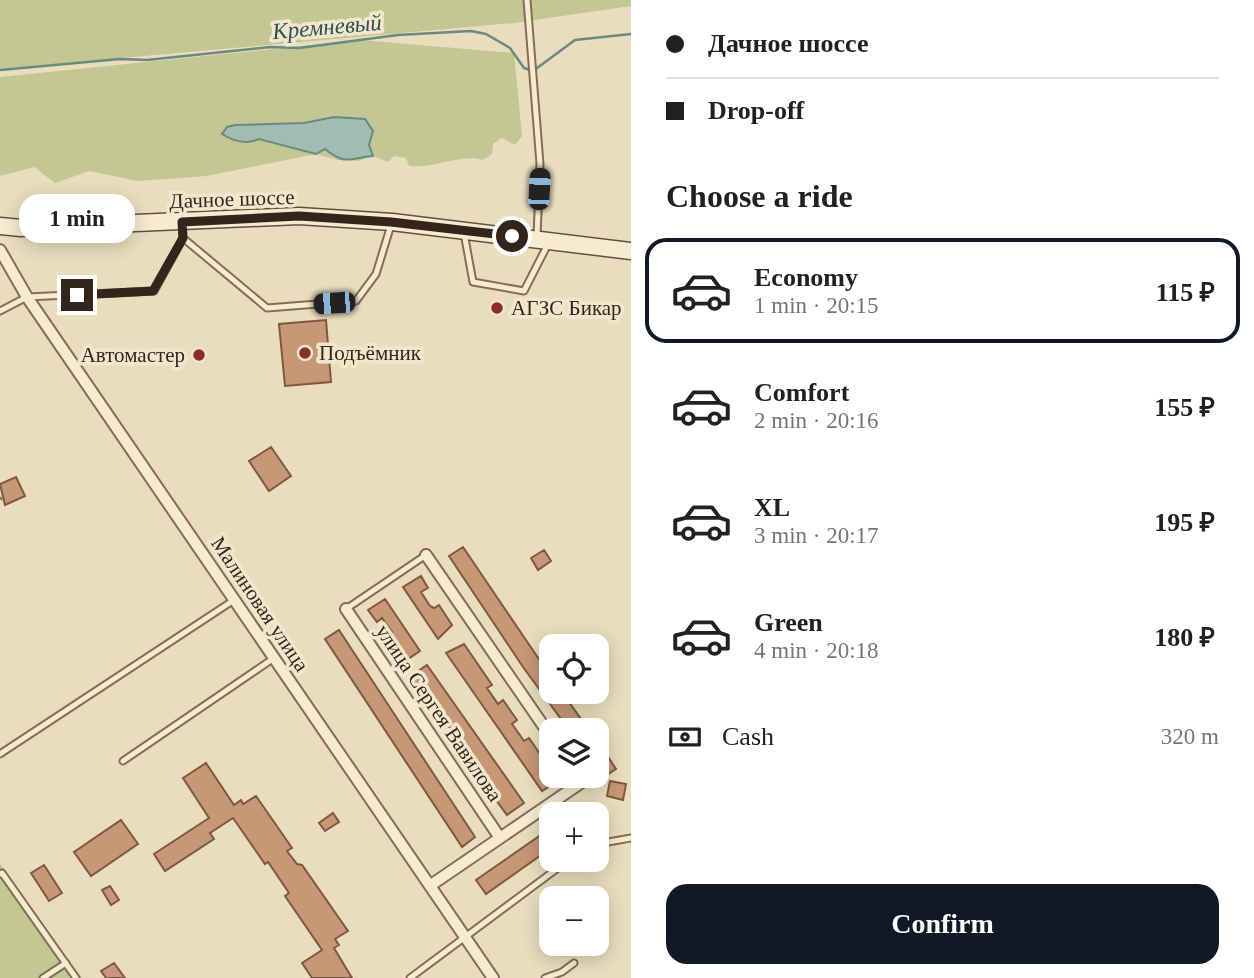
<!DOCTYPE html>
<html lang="en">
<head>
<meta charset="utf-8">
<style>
	:root { --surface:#fff; --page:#f2f2f2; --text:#202124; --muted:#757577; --line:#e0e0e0; --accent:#111827 }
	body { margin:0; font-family:Georgia,serif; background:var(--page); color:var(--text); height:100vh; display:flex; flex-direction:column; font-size:26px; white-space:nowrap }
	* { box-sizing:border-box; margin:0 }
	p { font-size:23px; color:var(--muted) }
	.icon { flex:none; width:38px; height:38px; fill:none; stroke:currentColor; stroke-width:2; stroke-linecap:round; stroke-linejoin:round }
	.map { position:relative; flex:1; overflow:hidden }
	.sheet { display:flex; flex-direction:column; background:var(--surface); width:623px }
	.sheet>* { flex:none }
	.guide { display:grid; align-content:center; height:154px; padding:0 35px; background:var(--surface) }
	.tools { position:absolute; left:539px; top:634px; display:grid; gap:14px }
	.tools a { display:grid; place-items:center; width:70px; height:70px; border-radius:14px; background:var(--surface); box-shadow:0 4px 18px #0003; font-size:35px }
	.end { position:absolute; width:32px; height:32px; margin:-16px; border:9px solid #32261c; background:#fff; box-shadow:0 0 0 4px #fff }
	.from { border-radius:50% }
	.bubble { position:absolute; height:49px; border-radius:21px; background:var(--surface); box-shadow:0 4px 18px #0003; font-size:23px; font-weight:700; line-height:49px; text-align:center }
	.car { position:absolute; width:21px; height:42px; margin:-21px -10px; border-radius:9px; box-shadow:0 0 5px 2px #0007; background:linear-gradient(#222 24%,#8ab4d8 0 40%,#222 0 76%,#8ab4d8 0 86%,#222 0) }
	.guide b { display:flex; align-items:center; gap:24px; height:66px; font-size:26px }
	.guide b+b { border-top:2px solid var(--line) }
	.guide i { width:18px; height:18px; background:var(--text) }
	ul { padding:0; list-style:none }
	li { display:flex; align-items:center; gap:21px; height:105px; margin:0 14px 10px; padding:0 21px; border:4px solid transparent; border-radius:21px }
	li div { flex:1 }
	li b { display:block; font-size:26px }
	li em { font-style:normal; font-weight:700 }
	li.selected { border-color:var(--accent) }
	li>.icon { width:63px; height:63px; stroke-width:1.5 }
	h2 { padding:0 35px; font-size:32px; line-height:84px }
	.pay { display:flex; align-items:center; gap:18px; height:77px; padding:0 35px; font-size:26px }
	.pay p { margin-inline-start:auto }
	.primary-button { display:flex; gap:14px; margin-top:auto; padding:14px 35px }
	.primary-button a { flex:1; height:80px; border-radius:21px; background:var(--accent); color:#fff; font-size:28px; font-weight:700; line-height:80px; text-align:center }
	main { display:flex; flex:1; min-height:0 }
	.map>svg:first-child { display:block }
	.green { fill:#c2c793 }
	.water { fill:#a1bcb4; stroke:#6a8981; stroke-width:2 }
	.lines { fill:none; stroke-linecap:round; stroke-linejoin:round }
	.stream { stroke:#6a8981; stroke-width:2.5 }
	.building { fill:#c79776; stroke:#7f5840; stroke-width:2 }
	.service-casing { stroke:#826e58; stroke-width:9 }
	.minor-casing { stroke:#826e58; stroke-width:14 }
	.secondary-casing { stroke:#634f3c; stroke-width:19 }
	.path { stroke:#826e58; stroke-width:2; stroke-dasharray:5 3.5; stroke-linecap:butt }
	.service { stroke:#f6ebd1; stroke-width:5 }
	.minor { stroke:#f6ebd1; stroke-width:10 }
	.secondary { stroke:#f6ebd1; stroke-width:16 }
	.route { stroke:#32261c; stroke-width:9 }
	.poi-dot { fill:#8d2c2d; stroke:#f2e7cd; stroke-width:2.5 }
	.labels { text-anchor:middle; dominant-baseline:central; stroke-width:7; stroke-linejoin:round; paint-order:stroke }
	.street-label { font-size:21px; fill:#32261c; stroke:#f2e7cd }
	.poi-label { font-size:21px; fill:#32261c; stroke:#f2e7cd; text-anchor:start }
	.water-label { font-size:23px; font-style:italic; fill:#2c514e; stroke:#f2e7cd }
</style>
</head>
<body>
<main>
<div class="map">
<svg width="631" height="978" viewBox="0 0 631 978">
	<rect width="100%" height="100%" fill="#eaddbe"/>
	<!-- green -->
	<path class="green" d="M0 0H631V6L514 23 0 69Z
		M361 40 514 53 522 136 515 145 502 138 493 144 492 154 482 160C465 153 433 169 409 166L406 158 394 156 388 162 373 156 358 161 338 160 316 154 207 176 138 181 89 171 55 183 34 167 0 176V77Z
		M0 864 82 978H0Z"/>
	<!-- water -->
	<path class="water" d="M334 117 365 119 373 131 369 145 373 156C349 158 346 166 325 149L316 154 259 139C246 145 233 141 222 134L227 127 235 125 304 123Z"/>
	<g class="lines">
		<!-- stream -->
		<path class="stream" d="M0 70 120 59 147 60 270 47 299 48 398 35 471 31 486 34 510 48 524 68 533 71 575 40 631 34"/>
	</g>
	<!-- building -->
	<path class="building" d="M326 320 331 382 285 386 279 324Z
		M271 447 291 476 269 491 249 461Z
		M16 477 25 496 5 505 0 484Z
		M463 547 551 677V691H561L589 730H569L523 667 449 556Z
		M544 550 551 561 538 570 531 558Z
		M421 576 428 588 421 592 430 606 434 608 439 605 452 625 438 639 403 587Z
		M385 599 420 651 408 659 406 656 400 660 386 641 392 632 382 618 377 622 368 610Z
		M339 630 475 837 462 847 325 639Z
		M464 644 492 685 487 688 498 704 503 700 517 720 512 724 522 738 524 741 529 738 551 770V775H566L542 791 446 653Z
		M427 665 524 803 507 815 477 774 482 770 472 756 464 758 450 738 455 734 411 680 416 677 414 674Z
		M597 740 616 769 602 778 597 770Z
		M206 763 234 805 241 800 243 804 256 796 292 848 287 851 297 864 302 865 348 931 335 939 339 945 334 948 352 978H312L302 963 322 950 285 896 289 893 268 862 265 864 233 818 210 833 214 839 165 871 154 854 209 818 183 778Z
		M610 781 626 784 623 800 607 796Z
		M588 803 596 814H573Z
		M333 813 339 822 325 831 319 823Z
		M121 820 138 844 91 876 74 852Z
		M548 830 551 848 486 894 476 880Z
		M44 865 62 893 49 901 31 873Z
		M110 886 119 900 111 905 102 890Z
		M114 963 125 978H106L101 971Z"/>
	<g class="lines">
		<!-- service casing -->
		<g class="service-casing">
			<path id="service" d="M527 0 540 164 537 236
				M464 233 473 282 524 291 548 244
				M183 238 267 308 356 301 376 274 391 225
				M0 311 27 297 154 291 183 238 182 224
				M346 609 426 555
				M0 754 234 600
				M123 761 274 658
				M597 844 631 838
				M0 874 2 873 76 978
				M43 978 66 963
				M410 978 570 859
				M545 978 562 972 574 963"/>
		</g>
		<!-- minor casing -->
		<g class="minor-casing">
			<path id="minor" d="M0 250 27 297 493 978
				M426 555 551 737
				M346 609 500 838
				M431 885 582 782 577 775"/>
		</g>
		<!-- secondary casing -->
		<g class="secondary-casing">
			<path id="secondary" d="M0 226 21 228 299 216 392 222 631 251"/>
		</g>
		<!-- path -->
		<path class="path" d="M0 497 2 500"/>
		<!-- service -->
		<use href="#service" class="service"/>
		<!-- minor -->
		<use href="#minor" class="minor"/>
		<!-- secondary -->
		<use href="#secondary" class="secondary"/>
	</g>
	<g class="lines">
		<!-- route -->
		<path class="route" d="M77 295 153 291 183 238 182 222 299 216 391 222 512 236"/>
	</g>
	<!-- markers -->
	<g class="poi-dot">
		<circle cx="497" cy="308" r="7"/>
		<circle cx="305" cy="353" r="7"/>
		<circle cx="199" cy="355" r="7"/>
	</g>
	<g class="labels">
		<!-- street labels -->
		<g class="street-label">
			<text transform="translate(232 199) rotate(-2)">Дачное шоссе</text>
			<text transform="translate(260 604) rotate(56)">Малиновая улица</text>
			<text transform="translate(439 713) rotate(56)">улица Сергея Вавилова</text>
		</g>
		<!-- poi labels -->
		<g class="poi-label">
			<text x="511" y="308">АГЗС Бикар</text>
			<text x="319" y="353">Подъёмник</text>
			<text x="185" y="355" text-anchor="end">Автомастер</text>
		</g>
		<!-- water labels -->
		<g class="water-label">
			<text transform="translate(327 27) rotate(-5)">Кремневый</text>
		</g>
	</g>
</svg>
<div class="tools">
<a><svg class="icon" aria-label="locate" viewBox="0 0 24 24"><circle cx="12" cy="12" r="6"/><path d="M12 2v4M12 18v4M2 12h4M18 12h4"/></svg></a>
<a><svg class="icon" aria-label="layers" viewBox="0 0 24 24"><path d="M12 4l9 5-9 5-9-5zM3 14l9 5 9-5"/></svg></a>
<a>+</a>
<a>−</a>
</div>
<i class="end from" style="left:512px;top:236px"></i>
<i class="end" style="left:77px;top:295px"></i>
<div class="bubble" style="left:19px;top:194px;width:116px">1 min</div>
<i class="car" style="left:539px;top:189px;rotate:3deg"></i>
<i class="car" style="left:334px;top:303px;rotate:266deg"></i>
</div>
<section class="sheet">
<div class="guide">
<b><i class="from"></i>Дачное шоссе</b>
<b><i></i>Drop-off</b>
</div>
<h2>Choose a ride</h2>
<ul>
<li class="selected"><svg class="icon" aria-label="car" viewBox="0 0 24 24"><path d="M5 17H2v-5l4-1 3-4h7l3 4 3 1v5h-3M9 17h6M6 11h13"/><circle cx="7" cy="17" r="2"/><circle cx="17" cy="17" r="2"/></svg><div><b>Economy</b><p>1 min · 20:15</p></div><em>115 ₽</em></li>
<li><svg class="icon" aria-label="car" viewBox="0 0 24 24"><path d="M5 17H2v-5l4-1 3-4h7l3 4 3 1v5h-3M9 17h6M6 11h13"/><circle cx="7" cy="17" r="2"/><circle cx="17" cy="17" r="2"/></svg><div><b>Comfort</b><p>2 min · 20:16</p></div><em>155 ₽</em></li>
<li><svg class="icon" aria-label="car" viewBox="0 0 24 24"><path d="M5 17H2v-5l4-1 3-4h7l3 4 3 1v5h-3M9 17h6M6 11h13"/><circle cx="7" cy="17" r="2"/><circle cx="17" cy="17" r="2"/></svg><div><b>XL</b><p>3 min · 20:17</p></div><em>195 ₽</em></li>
<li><svg class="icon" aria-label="car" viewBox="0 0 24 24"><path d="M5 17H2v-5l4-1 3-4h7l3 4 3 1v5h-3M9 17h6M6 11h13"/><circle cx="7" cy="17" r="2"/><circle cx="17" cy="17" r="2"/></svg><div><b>Green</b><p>4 min · 20:18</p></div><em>180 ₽</em></li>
</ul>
<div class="pay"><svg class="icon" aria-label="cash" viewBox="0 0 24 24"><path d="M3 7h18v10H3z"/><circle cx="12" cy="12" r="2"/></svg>Cash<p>320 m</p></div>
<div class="primary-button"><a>Confirm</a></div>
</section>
</main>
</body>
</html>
